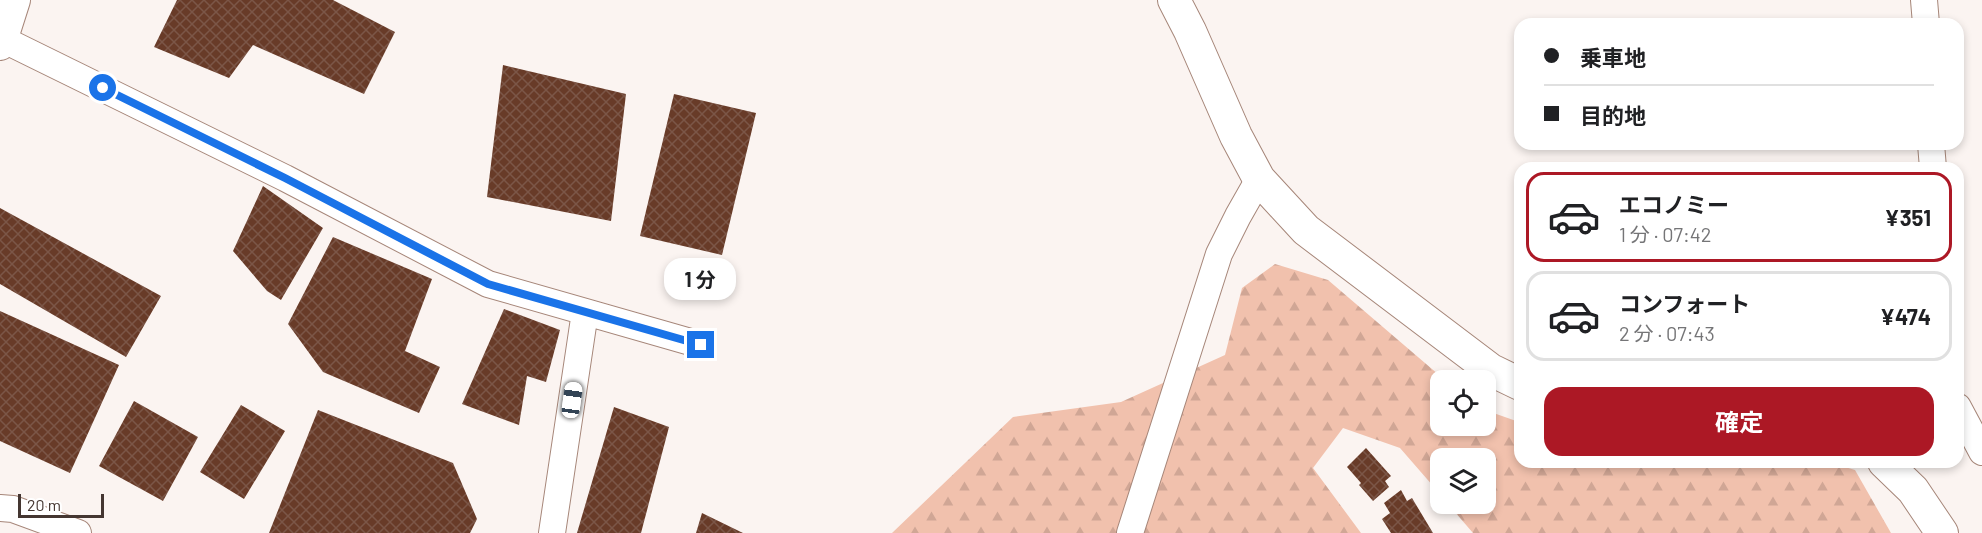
<!DOCTYPE html>
<html lang="ja">
<head>
<meta charset="utf-8">
<style>
	:root { --surface:#fff; --page:#f6f6f6; --text:#202124; --muted:#757577; --line:#e0e0e0; --accent:#ac1825 }
	body { margin:0; font-family:Barlow,"Noto Sans JP",sans-serif; background:var(--page); color:var(--text); height:100vh; display:flex; flex-direction:column; font-size:22px; white-space:nowrap }
	* { box-sizing:border-box; margin:0 }
	p { font-size:20px; color:var(--muted) }
	.icon { flex:none; width:33px; height:33px; fill:none; stroke:currentColor; stroke-width:2; stroke-linecap:round; stroke-linejoin:round }
	.map { position:relative; flex:1; overflow:hidden }
	.panel { position:absolute; left:1514px; top:162px; width:450px; height:306px; display:flex; flex-direction:column; background:var(--surface); border-radius:18px; box-shadow:0 3px 9px #0003 }
	.panel>* { flex:none }
	.banner { position:absolute; left:1514px; top:18px; width:450px; height:132px; border-radius:18px; box-shadow:0 3px 9px #0003; display:grid; align-content:center; height:132px; padding:0 30px; background:var(--surface) }
	.buttons { position:absolute; left:1430px; top:370px; display:grid; gap:12px }
	.buttons a { display:grid; place-items:center; width:66px; height:66px; border-radius:12px; background:var(--surface); box-shadow:0 3px 9px #0003; font-size:30px }
	.scale { position:absolute; left:18px; bottom:15px; width:86px; box-sizing:border-box; padding-left:6px; border:3px solid #443631; border-top:0; font-size:16px; line-height:21px; white-space:nowrap; color:#443631; -webkit-text-stroke:4px #fff; paint-order:stroke }
	.end { position:absolute; width:27px; height:27px; margin:-14px; border:8px solid #1a73e8; background:#fff; box-shadow:0 0 0 3px #fff }
	.from { border-radius:50% }
	.bubble { position:absolute; height:42px; border-radius:18px; background:var(--surface); box-shadow:0 3px 9px #0003; font-size:20px; font-weight:700; line-height:42px; text-align:center }
	.car { position:absolute; width:18px; height:36px; margin:-18px -9px; border-radius:8px; box-shadow:0 0 4px 2px #0007; background:linear-gradient(#fff 24%,#345 0 40%,#fff 0 76%,#345 0 86%,#fff 0) }
	.banner b { display:flex; align-items:center; gap:21px; height:57px; font-size:22px }
	.banner b+b { border-top:2px solid var(--line) }
	.banner i { width:15px; height:15px; background:var(--text) }
	ul { padding:10px 0 0; list-style:none }
	li { display:flex; align-items:center; gap:18px; height:90px; margin:0 12px 9px; padding:0 18px; border:3px solid var(--line); border-radius:18px }
	li div { flex:1 }
	li b { display:block; font-size:22px }
	li em { font-style:normal; font-weight:700 }
	li.active { border-color:var(--accent) }
	li>.icon { width:54px; height:54px; stroke-width:1.5 }
	.primary-button { display:flex; gap:12px; margin-top:auto; padding:12px 30px }
	.primary-button a { flex:1; height:69px; border-radius:18px; background:var(--accent); color:#fff; font-size:24px; font-weight:700; line-height:69px; text-align:center }
	.map>svg:first-child { display:block }
	.forest { fill:url(#forest-firs) }
	.building { fill:url(#building-cross-hatch) }
	.lines { fill:none; stroke-linecap:round; stroke-linejoin:round }
	.minor-casing { stroke:#a68679; stroke-width:28 }
	.tertiary-casing { stroke:#a68679; stroke-width:34 }
	.minor { stroke:#fff; stroke-width:26 }
	.tertiary { stroke:#fff; stroke-width:32 }
	.route { stroke:#1a73e8; stroke-width:8 }
</style>
</head>
<body>
<div class="map">
<svg width="1982" height="533" viewBox="0 0 1982 533">
	<defs>
		<pattern id="forest-firs" width="22" height="20" patternUnits="userSpaceOnUse" patternTransform="scale(1.5)"><rect width="22" height="20" fill="#f1c1ad"/><path d="M5 1l3.5 6h-7zM16 11l3.5 6h-7z" fill="#d0a695"/></pattern>
		<pattern id="building-cross-hatch" width="8" height="8" patternUnits="userSpaceOnUse" patternTransform="scale(1.5)"><rect width="8" height="8" fill="#683b28"/><path d="M0 0l8 8M0 8l8-8" fill="none" stroke="#7b5647"/></pattern>
	</defs>
	<rect width="100%" height="100%" fill="#fbf4f1"/>
	<!-- forest -->
	<path class="forest" d="M1275 264 1328 280 1446 381H1440V426H1485V410L1519 422 1520 462H1829L1855 470 1891 533H1473L1448 504H1485V459H1440V494L1400 448 1343 428 1313 468 1361 533H892L1013 417 1121 402 1225 355 1242 288Z"/>
	<!-- building -->
	<path class="building" d="M177 0H333L395 32 364 94 253 45 229 78 154 47Z
		M503 65 626 94 611 221 487 197Z
		M674 94 756 113 722 255 640 236Z
		M263 186 323 228 281 300 267 291 233 251Z
		M0 208 161 296 126 357 0 284Z
		M333 237 432 279 405 351 440 367 419 413 323 372 288 324Z
		M504 309 560 330 546 382 527 376 519 425 462 404Z
		M0 311 119 365 70 473 0 441Z
		M134 401 198 437 163 501 99 466Z
		M241 405 285 431 244 499 200 472Z
		M614 407 669 427 641 533H577Z
		M318 410 453 463 477 519 470 533H269Z
		M1366 448 1391 476 1385 481 1389 487 1373 501 1359 485 1361 483 1347 467Z
		M1401 490 1407 501 1412 498 1433 533H1391L1382 519 1390 513 1384 503Z
		M702 513 743 533H696Z"/>
	<g class="lines">
		<!-- minor casing -->
		<g class="minor-casing">
			<path id="minor" d="M1924 0 1926 24
				M0 38 285 178 488 284 701 345
				M1931 144 1933 168
				M1958 407 1982 452
				M0 508 13 509 78 533
				M552 533 585 312
				M1130 533 1219 254 1238 216 1259 179"/>
		</g>
		<!-- tertiary casing -->
		<g class="tertiary-casing">
			<path id="tertiary" d="M1174 0 1190 31 1236 136 1259 179 1306 230 1491 370 1520 384
				M0 44 14 0
				M1884 462 1913 490 1942 533"/>
		</g>
		<!-- minor -->
		<use href="#minor" class="minor"/>
		<!-- tertiary -->
		<use href="#tertiary" class="tertiary"/>
	</g>
	<g class="lines">
		<!-- route -->
		<path class="route" d="M103 88 285 178 488 284 701 345"/>
	</g>
</svg>
<div class="buttons">
<a><svg class="icon" aria-label="locate" viewBox="0 0 24 24"><circle cx="12" cy="12" r="6"/><path d="M12 2v4M12 18v4M2 12h4M18 12h4"/></svg></a>
<a><svg class="icon" aria-label="layers" viewBox="0 0 24 24"><path d="M12 4l9 5-9 5-9-5zM3 14l9 5 9-5"/></svg></a>
</div>
<div class="scale">20 m</div>
<i class="end from" style="left:103px;top:88px"></i>
<i class="end" style="left:701px;top:345px"></i>
<div class="bubble" style="left:664px;top:258px;width:72px">1 分</div>
<i class="car" style="left:572px;top:400px;rotate:8deg"></i>
<div class="banner">
<b><i class="from"></i>乗車地</b>
<b><i></i>目的地</b>
</div>
<section class="panel">
<ul>
<li class="active"><svg class="icon" aria-label="car" viewBox="0 0 24 24"><path d="M5 17H2v-5l4-1 3-4h7l3 4 3 1v5h-3M9 17h6M6 11h13"/><circle cx="7" cy="17" r="2"/><circle cx="17" cy="17" r="2"/></svg><div><b>エコノミー</b><p>1 分 · 07:42</p></div><em>¥351</em></li>
<li><svg class="icon" aria-label="car" viewBox="0 0 24 24"><path d="M5 17H2v-5l4-1 3-4h7l3 4 3 1v5h-3M9 17h6M6 11h13"/><circle cx="7" cy="17" r="2"/><circle cx="17" cy="17" r="2"/></svg><div><b>コンフォート</b><p>2 分 · 07:43</p></div><em>¥474</em></li>
</ul>
<div class="primary-button"><a>確定</a></div>
</section>
</div>
</body>
</html>
